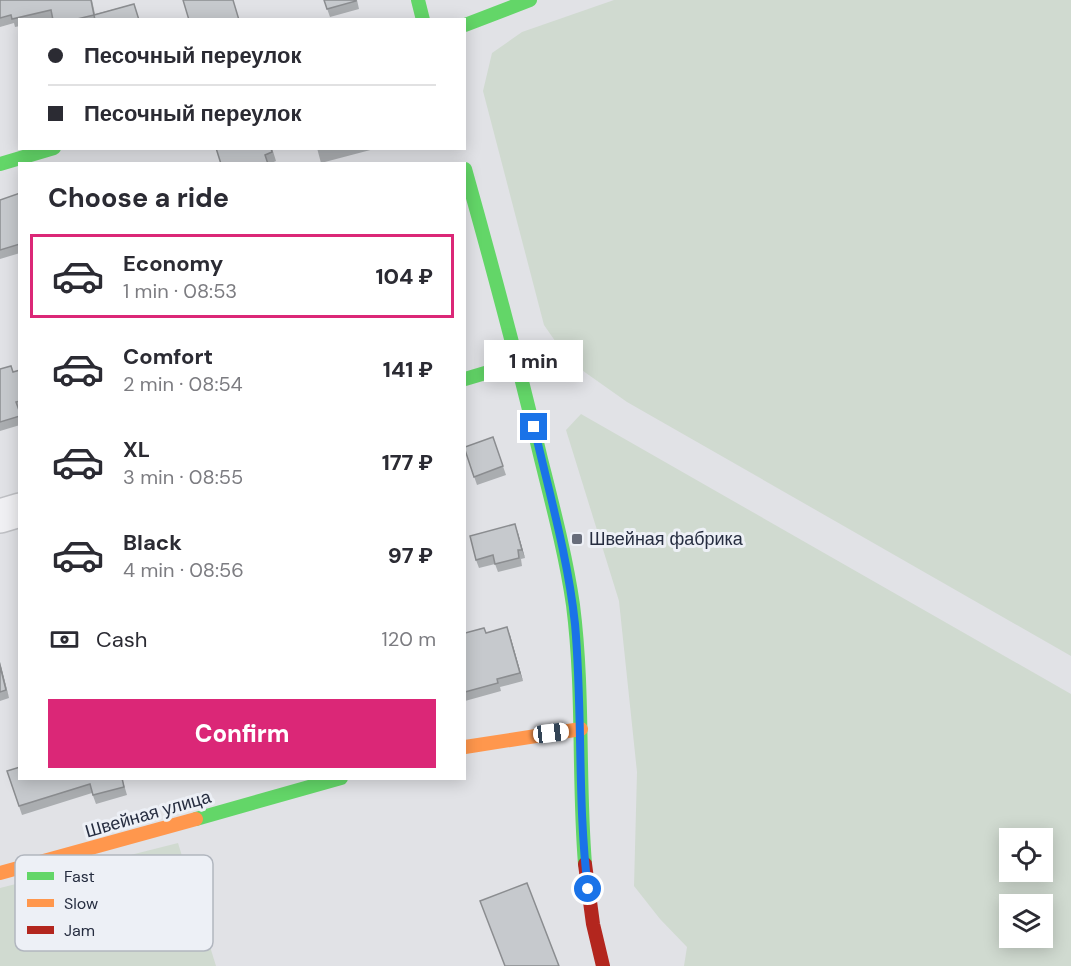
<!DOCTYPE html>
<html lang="en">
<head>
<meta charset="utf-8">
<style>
	:root { --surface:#fff; --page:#f7f7f7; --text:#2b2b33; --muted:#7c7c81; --line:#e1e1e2; --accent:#db2777 }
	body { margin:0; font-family:"DM Sans",sans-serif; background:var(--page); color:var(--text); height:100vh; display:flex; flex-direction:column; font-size:22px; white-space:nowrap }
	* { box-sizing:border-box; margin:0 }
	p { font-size:20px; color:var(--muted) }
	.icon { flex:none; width:33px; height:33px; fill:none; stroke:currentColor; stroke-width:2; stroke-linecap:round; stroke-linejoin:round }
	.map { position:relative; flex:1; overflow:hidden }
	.details { position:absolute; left:18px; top:162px; width:448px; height:618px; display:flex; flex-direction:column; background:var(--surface); border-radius:0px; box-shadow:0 3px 15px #0003 }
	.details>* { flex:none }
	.banner { position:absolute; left:18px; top:18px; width:448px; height:132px; border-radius:0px; box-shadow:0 3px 15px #0003; display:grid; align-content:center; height:132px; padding:0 30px; background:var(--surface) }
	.tools { position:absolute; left:999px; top:828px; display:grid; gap:12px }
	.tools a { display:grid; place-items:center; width:54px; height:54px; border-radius:0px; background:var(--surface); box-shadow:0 3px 15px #0003; font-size:30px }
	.end { position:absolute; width:27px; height:27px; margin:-14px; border:8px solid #1a73e8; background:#fff; box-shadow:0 0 0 3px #fff }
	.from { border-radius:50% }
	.bubble { position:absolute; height:42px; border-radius:0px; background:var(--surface); box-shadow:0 3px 15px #0003; font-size:20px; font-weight:800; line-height:42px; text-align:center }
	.car { position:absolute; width:18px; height:36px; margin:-18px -9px; border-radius:8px; box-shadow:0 0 4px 2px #0007; background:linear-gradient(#fff 24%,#345 0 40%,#fff 0 76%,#345 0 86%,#fff 0) }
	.banner b { display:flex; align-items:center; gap:21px; height:57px; font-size:22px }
	.banner b+b { border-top:2px solid var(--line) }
	.banner i { width:15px; height:15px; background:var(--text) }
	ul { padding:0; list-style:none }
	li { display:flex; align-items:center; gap:18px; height:84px; margin:0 12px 9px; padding:0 18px; border:3px solid transparent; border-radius:0px }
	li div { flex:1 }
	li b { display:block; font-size:22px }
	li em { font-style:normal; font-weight:800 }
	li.on { border-color:var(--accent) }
	li>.icon { width:54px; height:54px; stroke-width:1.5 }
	h2 { padding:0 30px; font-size:27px; line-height:72px }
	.pay { display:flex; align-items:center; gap:15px; height:66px; padding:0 30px; font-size:22px }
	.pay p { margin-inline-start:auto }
	.cta { display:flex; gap:12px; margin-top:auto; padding:12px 30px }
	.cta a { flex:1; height:69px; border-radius:0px; background:var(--accent); color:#fff; font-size:24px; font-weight:800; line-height:69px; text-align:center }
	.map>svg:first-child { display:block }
	.green { fill:#d0dad0; fill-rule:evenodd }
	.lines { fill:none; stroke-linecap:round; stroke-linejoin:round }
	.street-casing { stroke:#bfc0c4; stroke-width:36 }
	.street { stroke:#f0f0f3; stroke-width:33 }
	.fast { stroke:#63d668; stroke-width:14 }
	.slow { stroke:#ff974d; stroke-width:14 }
	.jam { stroke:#b3261e; stroke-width:14 }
	.wall { fill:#aaadb0 }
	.shaded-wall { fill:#8b8d90 }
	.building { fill:#c6c9cd; stroke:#8b8d90; stroke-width:1.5 }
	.route { stroke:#1a73e8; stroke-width:8 }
	.poi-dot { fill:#676c7a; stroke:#edf0f6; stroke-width:2 }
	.labels { text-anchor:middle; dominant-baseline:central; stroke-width:6; stroke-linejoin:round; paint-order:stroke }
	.poi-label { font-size:18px; fill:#262d40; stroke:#edf0f6; text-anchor:start }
	.street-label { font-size:18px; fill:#262d40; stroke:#edf0f6 }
	.key { fill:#edf0f6; stroke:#b1b6bf; stroke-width:1.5 }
	.key-label { font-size:16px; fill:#262d40 }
</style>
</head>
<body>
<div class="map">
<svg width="1071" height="966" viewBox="0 0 1071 966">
	<rect width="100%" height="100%" fill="#e1e2e6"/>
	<!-- green -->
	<path class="green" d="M614 0H1071V656L627 402 569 361 544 325 483 91 492 53 522 32Z
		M581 414 1071 694V966H684L687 947 660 919 634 886 637 772 619 601 566 430ZM1010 838H1042V872H1010ZM1010 904H1042V938H1010Z
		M178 843 216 966H0V888Z"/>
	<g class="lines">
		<!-- street casing -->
		<g class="street-casing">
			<path id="street" d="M0 516 20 510"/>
		</g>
		<!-- street -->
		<use href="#street" class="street"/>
		<!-- fast -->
		<path class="fast" d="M418 0 423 20
			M465 25 530 0
			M0 164 54 148
			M465 169C492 265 518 362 541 459 553 507 566 556 573 605 584 691 578 778 585 864
			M465 379 519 363
			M196 819 341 778"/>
		<!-- slow -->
		<path class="slow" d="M465 747 581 729
			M0 873 196 819"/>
		<!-- jam -->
		<path class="jam" d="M585 864 593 924 603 966"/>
	</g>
	<!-- wall -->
	<path class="wall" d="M0 0H92L95 14 134 4 139 20H20V26L15 27 14 23 0 27Z
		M324 0H357L359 9 330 17Z
		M216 148H272L276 161 269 164Z
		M317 148H378L321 163Z
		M20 193V253L0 259V200Z
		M0 369 13 372 20 370V425L0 431Z
		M493 437 506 475 477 485 465 450Z
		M518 533 525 558 521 559 522 566 498 572 495 564 479 568 476 560Z
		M465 633H486L510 635 523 681 500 687 501 691 465 701Z
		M0 662 9 698 0 701Z
		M7 771 122 778 127 795 96 804 92 793 22 815Z"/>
	<!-- shaded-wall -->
	<path class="shaded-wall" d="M515 524 518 533 525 558 522 550Z
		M507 627 510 635 523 681 520 673Z
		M0 662 9 698 0 666Z"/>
	<!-- building -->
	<path class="building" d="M0 0H91L94 15 73 20H53L51 10 12 19 11 15 0 18Z
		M183 0H233L239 20H189Z
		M324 0H356V1L327 9Z
		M134 4 139 20H95L94 15Z
		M216 148H271L272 152 265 155 268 164H221Z
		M20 193V244L0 250V200Z
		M11 366 13 372 20 370V401L16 402 20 413V416L0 422V369Z
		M493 437 503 466 474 477 465 450V447Z
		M515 524 522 550H518L519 558 495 564 493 555 476 560 470 536Z
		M507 627 520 673 497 679 498 683 465 692V633L484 628 486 633Z
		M0 666 6 690 0 692Z
		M20 767V778H122L124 787 93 795 90 784 19 806 7 771Z
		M527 883 559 966H505L480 901Z"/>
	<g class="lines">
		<!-- route -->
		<path class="route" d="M534 427C549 492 568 558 575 624 583 713 577 802 588 889"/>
	</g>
	<!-- markers -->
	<rect class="poi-dot" x="571" y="533" width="12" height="12" rx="3"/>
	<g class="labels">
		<!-- poi labels -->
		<g class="poi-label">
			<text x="589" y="539">Швейная фабрика</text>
		</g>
		<!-- street labels -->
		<g class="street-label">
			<text transform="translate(148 814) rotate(-16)">Швейная улица</text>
		</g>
	</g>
	<!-- legend -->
	<rect x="15" y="855" width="198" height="96" rx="9" class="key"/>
	<rect x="27" y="872" width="27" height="8" fill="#63d668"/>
	<rect x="27" y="899" width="27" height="8" fill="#ff974d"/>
	<rect x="27" y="926" width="27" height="8" fill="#b3261e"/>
	<g class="key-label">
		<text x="64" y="882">Fast</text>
		<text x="64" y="909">Slow</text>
		<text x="64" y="936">Jam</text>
	</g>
</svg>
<div class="tools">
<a><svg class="icon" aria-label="locate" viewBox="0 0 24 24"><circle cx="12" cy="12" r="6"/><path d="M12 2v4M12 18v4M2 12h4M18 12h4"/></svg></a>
<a><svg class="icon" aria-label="layers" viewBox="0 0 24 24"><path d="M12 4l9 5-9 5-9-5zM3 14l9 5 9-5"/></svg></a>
</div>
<i class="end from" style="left:588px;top:889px"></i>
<i class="end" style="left:534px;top:427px"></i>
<div class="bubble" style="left:484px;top:340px;width:99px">1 min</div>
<i class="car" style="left:551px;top:733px;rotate:83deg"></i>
<div class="banner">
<b><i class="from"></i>Песочный переулок</b>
<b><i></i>Песочный переулок</b>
</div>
<section class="details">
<h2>Choose a ride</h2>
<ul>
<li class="on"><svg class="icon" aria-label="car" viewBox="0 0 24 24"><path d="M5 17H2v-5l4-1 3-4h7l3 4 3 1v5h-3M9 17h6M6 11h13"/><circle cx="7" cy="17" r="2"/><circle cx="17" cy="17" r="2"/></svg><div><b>Economy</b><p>1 min · 08:53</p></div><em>104 ₽</em></li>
<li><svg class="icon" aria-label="car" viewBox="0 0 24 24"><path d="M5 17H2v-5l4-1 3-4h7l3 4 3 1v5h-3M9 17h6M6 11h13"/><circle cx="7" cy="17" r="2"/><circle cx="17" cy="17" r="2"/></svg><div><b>Comfort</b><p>2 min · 08:54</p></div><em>141 ₽</em></li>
<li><svg class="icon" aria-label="car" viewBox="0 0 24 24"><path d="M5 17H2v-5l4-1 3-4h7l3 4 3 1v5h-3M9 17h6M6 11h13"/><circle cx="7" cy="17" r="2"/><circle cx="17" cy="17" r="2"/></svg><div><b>XL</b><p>3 min · 08:55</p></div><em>177 ₽</em></li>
<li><svg class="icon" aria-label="car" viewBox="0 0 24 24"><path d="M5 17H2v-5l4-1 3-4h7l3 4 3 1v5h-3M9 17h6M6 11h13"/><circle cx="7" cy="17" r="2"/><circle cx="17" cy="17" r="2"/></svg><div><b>Black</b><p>4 min · 08:56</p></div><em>97 ₽</em></li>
</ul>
<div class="pay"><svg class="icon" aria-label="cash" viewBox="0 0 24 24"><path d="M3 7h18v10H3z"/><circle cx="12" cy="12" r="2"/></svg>Cash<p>120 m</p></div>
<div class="cta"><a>Confirm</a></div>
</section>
</div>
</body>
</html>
